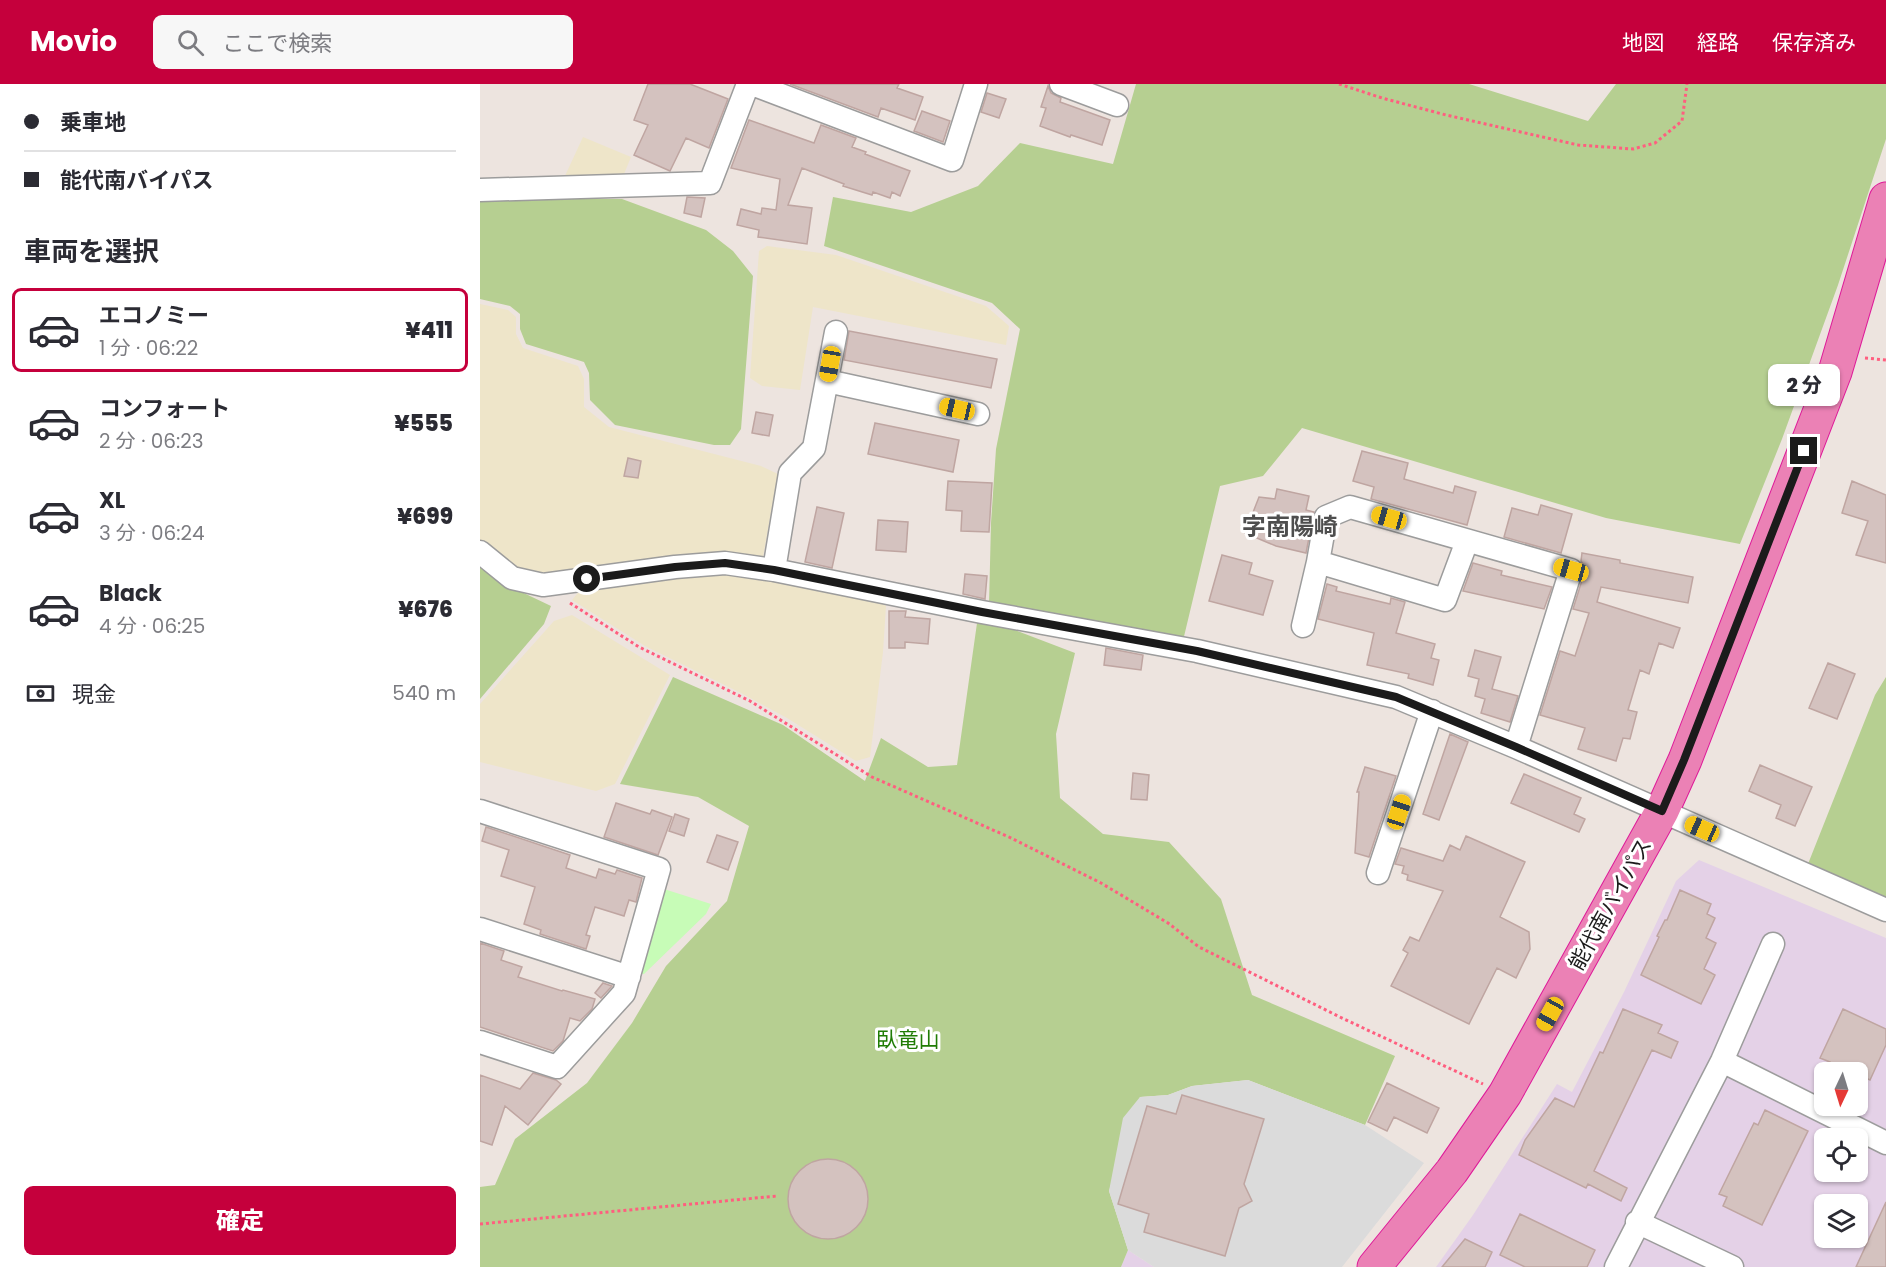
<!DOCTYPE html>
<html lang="ja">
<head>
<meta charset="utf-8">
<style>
	:root { --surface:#fff; --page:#f7f7f7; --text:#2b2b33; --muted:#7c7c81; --line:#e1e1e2; --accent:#c5003c }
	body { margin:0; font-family:Poppins,"Noto Sans JP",sans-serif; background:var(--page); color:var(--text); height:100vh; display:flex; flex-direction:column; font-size:22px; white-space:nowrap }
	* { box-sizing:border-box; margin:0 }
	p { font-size:20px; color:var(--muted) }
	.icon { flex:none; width:33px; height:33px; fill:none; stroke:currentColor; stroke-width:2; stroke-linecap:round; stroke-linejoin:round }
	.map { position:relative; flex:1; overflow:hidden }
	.drawer { display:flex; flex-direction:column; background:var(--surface); width:480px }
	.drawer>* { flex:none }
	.guide { display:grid; align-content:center; height:132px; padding:0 24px; background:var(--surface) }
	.needle { width:39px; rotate:184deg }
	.buttons { position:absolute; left:1334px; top:978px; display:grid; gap:12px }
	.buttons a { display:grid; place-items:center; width:54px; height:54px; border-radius:9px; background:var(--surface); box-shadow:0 2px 4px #0004; font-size:30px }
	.end { position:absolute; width:27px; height:27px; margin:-14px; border:8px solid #1b1b1b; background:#fff; box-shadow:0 0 0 3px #fff }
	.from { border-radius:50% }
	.bubble { position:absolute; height:42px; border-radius:9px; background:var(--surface); box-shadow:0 2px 4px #0004; font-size:20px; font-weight:800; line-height:42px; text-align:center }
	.car { position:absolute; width:18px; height:36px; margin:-18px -9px; border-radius:8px; box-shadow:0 0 4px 2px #0007; background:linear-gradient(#f5c518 24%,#345 0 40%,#f5c518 0 76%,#345 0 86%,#f5c518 0) }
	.guide b { display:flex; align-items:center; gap:21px; height:57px; font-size:22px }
	.guide b+b { border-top:2px solid var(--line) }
	.guide i { width:15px; height:15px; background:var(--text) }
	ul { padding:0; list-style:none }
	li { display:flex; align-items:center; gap:18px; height:84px; margin:0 12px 9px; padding:0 12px; border:3px solid transparent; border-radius:9px }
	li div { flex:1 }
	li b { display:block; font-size:22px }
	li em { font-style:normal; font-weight:800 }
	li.active { border-color:var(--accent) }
	li>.icon { width:54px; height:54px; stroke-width:1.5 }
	h2 { padding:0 24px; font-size:27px; line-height:72px }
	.pay { display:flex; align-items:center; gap:15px; height:66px; padding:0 24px; font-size:22px }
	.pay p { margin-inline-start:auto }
	.action { display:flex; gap:12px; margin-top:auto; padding:12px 24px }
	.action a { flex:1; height:69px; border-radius:9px; background:var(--accent); color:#fff; font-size:24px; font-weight:800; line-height:69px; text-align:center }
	header { display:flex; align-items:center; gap:36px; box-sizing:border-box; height:84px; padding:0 30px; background:var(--accent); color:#fff }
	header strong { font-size:28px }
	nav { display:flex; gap:33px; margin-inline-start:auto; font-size:21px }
	.search { width:420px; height:54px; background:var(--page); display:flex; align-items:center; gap:15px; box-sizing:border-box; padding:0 21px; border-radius:9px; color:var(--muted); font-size:22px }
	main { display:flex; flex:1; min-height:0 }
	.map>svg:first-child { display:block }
	.industrial { fill:#e4d1e7; fill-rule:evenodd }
	.farmland { fill:#eee5c9 }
	.forest { fill:#b6cf91 }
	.park { fill:#c7fcb7 }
	.parking { fill:#dbdbdb; fill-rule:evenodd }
	.building { fill:#d4c2bf; stroke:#bfa5a1; stroke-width:1.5 }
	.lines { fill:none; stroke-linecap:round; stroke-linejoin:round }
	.minor-casing { stroke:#9c9c9c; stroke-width:25 }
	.highway-casing { stroke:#de1a99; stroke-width:35 }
	.path { stroke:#ff5e7f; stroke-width:3; stroke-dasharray:3 3; stroke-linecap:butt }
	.minor { stroke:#fff; stroke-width:22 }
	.highway { stroke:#eb81b5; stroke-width:33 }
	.route { stroke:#1b1b1b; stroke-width:8 }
	.labels { text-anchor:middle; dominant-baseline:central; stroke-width:6; stroke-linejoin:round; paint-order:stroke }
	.street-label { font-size:21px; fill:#1b1b1b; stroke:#fff }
	.park-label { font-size:21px; fill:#207c05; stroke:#fff }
	.quarter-label { font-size:24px; font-weight:bold; fill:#4e4e4e; stroke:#fff }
</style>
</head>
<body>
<header>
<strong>Movio</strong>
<div class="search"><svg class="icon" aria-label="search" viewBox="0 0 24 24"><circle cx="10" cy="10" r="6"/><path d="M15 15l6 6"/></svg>ここで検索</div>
<nav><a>地図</a><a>経路</a><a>保存済み</a></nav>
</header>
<main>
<section class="drawer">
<div class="guide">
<b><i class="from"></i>乗車地</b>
<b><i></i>能代南バイパス</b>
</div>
<h2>車両を選択</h2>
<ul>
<li class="active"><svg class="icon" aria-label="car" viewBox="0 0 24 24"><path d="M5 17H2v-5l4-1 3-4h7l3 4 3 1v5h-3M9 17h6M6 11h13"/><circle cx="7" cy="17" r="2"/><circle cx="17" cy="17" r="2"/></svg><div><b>エコノミー</b><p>1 分 · 06:22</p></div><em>¥411</em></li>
<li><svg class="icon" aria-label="car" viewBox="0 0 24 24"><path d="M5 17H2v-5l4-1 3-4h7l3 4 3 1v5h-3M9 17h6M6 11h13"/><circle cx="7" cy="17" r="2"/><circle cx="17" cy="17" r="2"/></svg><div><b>コンフォート</b><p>2 分 · 06:23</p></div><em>¥555</em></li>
<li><svg class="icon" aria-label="car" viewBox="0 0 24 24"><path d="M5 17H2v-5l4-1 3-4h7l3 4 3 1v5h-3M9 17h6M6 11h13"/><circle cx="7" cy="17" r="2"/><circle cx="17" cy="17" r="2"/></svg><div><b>XL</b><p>3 分 · 06:24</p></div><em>¥699</em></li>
<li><svg class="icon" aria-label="car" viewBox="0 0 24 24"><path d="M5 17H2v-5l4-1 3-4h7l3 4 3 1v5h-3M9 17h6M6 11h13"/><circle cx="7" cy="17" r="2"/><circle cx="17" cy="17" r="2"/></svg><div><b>Black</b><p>4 分 · 06:25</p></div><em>¥676</em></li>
</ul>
<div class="pay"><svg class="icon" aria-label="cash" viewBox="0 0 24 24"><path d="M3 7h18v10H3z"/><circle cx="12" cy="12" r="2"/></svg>現金<p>540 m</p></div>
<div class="action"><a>確定</a></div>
</section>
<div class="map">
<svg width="1406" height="1183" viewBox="0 0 1406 1183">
	<rect width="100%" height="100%" fill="#ede4df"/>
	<!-- industrial -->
	<path class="industrial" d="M1219 776 1406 854V1183H956L993 1131 1077 1000 1092 1008 1144 908 1196 797ZM1344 988H1377V1022H1344ZM1344 1054H1377V1088H1344ZM1344 1120H1377V1154H1344Z
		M648 1166 674 1183H641Z"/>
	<!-- farmland -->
	<path class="farmland" d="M103 53 151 73 142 95 84 94Z
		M287 162 356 171 506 222 529 242 526 261 333 223 320 306 282 302 270 294 279 167Z
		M0 220 28 226 36 233V250L43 264 98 282 104 295V323L129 343 281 382 298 390 283 473 60 493 29 484 0 460Z
		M225 488 263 490 395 515 406 522 403 568 390 673 376 677 307 634 261 609 165 562 92 516 101 505Z
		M92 531 190 591 135 700 116 707 0 678V620L74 537Z"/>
	<!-- forest -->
	<path class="forest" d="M656 0H989L1108 37 1136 0H1406V55L1358 201 1302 355 1260 460 1126 434 822 344 783 392 740 402 701 565 509 521 511 439 516 365 540 245 512 219 344 162 353 113 431 128 498 102 540 59 633 80Z
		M0 115H142L226 146 253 167 273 192 261 345 250 361H234L135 341 110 316 109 289 104 278 46 260 40 245V230L30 222 0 215Z
		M0 479 29 502 71 522 64 540 0 615Z
		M498 532 595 569 576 650 580 714 623 750 689 758 741 815 772 911 915 972 885 1041 768 996 712 1002 688 1011 660 1013 629 1107 648 1166 641 1183H0V1103L15 1101 35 1055 107 999 152 939 186 882 247 817 269 742 218 713 140 700 193 593 303 641 385 697 401 654 448 683 477 681Z
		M1406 593V818L1326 785 1395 611Z"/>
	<!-- park -->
	<path class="park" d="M184 805 231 820 226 830 164 890 157 889Z"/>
	<!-- parking -->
	<path class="parking" d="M768 996 885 1041 944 1079 862 1183H674L648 1166 629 1107 643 1034 660 1013 688 1011 712 1002ZM703 1011 783 1035 764 1100 772 1117 759 1124 745 1171 664 1148 669 1130 639 1120 667 1022 696 1030Z"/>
	<!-- building -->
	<path class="building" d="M168 0H210L248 15 229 64 206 54 190 87 154 71 168 41 154 36Z
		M310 0H419L417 4 443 13 435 36 401 24 398 33Z
		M568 2 571 9 581 14 580 18 630 36 622 61 591 51 590 53 560 42 566 24 561 23Z
		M507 9 526 15 519 34 501 28Z
		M442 27 470 37 463 58 434 47Z
		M269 36 334 59 341 41 376 54 372 63 386 68 385 70 430 87 420 112 412 108 410 114 393 108 392 111 363 102 364 100 322 84 308 121 332 124 327 160 278 153 279 146 257 141 261 125 281 130 282 124 296 126 300 95 251 84Z
		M207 113 225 114 221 133 204 129Z
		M369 247 517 275 511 304 364 276Z
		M276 328 293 331 289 352 272 349Z
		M395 339 479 356 473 388 388 370Z
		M882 367 928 379 924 395 973 409 975 402 996 408 987 441 891 415 894 403 873 397Z
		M148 374 161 377 158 394 144 392Z
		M468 397 512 399 509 448 481 447 482 427 466 426Z
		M1372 397 1406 411V479L1376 471 1388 437 1362 429Z
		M797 405 829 412 826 426 834 428 826 469 796 462 765 449 779 413 795 415Z
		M1061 421 1092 430 1081 469 1024 453 1032 424 1058 431Z
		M337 423 364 429 352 484 325 478Z
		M398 436 428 438 426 468 396 466Z
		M1102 469 1140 476V479L1213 493 1208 519 1121 503 1117 518 1200 544 1193 564 1179 559 1169 590 1160 586 1148 626 1157 628 1150 655 1143 654 1136 677 1098 665 1105 644 1060 631 1080 567 1095 572 1109 529 1093 525 1104 490V482L1101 477Z
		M742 471 772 479 769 490 793 497 783 531 729 517Z
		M993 479 1022 487 1021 491 1072 503 1064 525 983 507Z
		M485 490 507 492 505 515 483 510Z
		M847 500 857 503 856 507 910 520 911 514 925 518 916 549 955 560 951 574 959 576 953 601 928 594 929 590 887 581 894 549 838 535Z
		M409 527H426L425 533 450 535 448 560 425 558V564H409Z
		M626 564 663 571 661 586 624 581Z
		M995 566 1021 573 1012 605 1038 612 1030 638 1001 629 1005 615 995 612 999 595 988 592Z
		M1348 579 1375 590 1357 635 1329 624Z
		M970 650 988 658 959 736 943 730Z
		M1280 681 1332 703 1315 742 1296 734 1301 721 1269 707Z
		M885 683 916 692 889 773 875 769 879 708H877Z
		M653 689 669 691 667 716 651 715Z
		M1044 690 1101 714 1094 730 1105 735 1099 748 1031 719Z
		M136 719 170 730 172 726 192 733 178 771 124 753Z
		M195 730 209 735 204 752 189 747Z
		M6 743 90 771 86 784 116 794 119 785 135 790 137 786 162 794 156 818 149 816 144 832 115 823 106 851 110 852 106 865 60 850 61 846 44 840 55 803 21 792 29 766 2 757Z
		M237 751 258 758 248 786 227 778Z
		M986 752 1045 778 1020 833 1049 848 1050 865 1036 894 1017 884 989 940 911 902 928 869 923 866 930 853 939 857 963 807 927 796 928 791 922 789 924 782 915 780 921 764 963 777 970 761 980 766Z
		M1200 806 1231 820 1227 830 1235 834 1226 854 1236 859 1224 885 1235 891 1221 920 1161 891 1179 853 1177 852 1185 836H1187Z
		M0 859 24 867 21 876 42 883 38 893 82 907 83 906 115 915 112 925 100 937 90 934 83 957 73 967 0 943Z
		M123 899 132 902 121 914 115 909Z
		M1143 925 1182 941 1178 949 1198 958 1191 974 1172 966 1114 1087 1147 1104 1141 1117 1108 1100 1106 1104 1039 1071 1045 1056 1075 1014 1094 1023 1120 968 1123 969Z
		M1363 925 1406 945V961L1390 996 1377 990V988H1359L1348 983 1350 978 1340 974Z
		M53 989 76 996 81 1000 48 1041 25 1022 12 1061 0 1057V991L40 1005Z
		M907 999 959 1024 947 1049 914 1033 907 1047 888 1038Z
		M702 1011 784 1035 764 1100 772 1117 759 1124 745 1172 664 1148 669 1130 638 1120 667 1022 696 1030Z
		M1285 1026 1328 1047 1282 1141 1243 1122 1247 1113 1239 1110 1274 1039 1278 1041Z
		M308 1115a40 40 0 1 1 80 0a40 40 0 1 1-80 0Z
		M1406 1118V1183H1376Z
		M1040 1130 1115 1166 1107 1183H1045L1020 1171Z
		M985 1155 1012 1168 1005 1183H962Z"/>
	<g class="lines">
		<!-- minor casing -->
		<g class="minor-casing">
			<path id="minor" d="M272 0 472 76 496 0
				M581 0 637 21
				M0 106 230 99 268 0
				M347 297 498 330
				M987 457 965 516 838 478 846 433 870 423 1091 486 1036 663
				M0 468 32 494 63 501 195 483 245 479 294 486 502 528 717 567 916 613 1036 663 1406 826
				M294 486 310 389 334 364 356 248
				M823 542 838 478
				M0 727 179 785 144 909 77 983 0 958
				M898 789 952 627
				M0 845 149 893
				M1242 977 1406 1059
				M1157 1138 1252 1183
				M1136 1183 1242 977 1293 860"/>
		</g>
		<!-- highway casing -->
		<g class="highway-casing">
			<path id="highway" d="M894 1183 972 1087 1025 1010 1182 727 1205 676 1355 288 1406 115"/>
		</g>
		<!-- path -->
		<path class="path" d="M859 0 902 14 966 31 1098 61 1153 65 1175 59 1202 37 1207 0
			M1385 274 1406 276
			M90 519 159 563 270 617 392 693 529 753 621 799 688 839 719 863 864 935 1003 1000
			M0 1140 297 1112"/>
		<!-- minor -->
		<use href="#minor" class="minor"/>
		<!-- highway -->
		<use href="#highway" class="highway"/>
	</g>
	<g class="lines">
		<!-- route -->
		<path class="route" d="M107 495 195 483 245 479 294 486 502 528 717 567 916 613 1036 663 1182 727 1204 676 1324 367"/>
	</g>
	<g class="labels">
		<!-- street labels -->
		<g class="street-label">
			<text transform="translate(1130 820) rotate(-61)">能代南バイパス</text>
		</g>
		<!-- park labels -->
		<g class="park-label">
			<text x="428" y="955">臥竜山</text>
		</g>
		<!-- quarter labels -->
		<g class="quarter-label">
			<text x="810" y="442">字南陽崎</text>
		</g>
	</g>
</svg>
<div class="buttons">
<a><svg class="needle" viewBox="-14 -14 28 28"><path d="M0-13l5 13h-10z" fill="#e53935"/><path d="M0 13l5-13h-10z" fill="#7c7c81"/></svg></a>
<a><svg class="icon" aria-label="locate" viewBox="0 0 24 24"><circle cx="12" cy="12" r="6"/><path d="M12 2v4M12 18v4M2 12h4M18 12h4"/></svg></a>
<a><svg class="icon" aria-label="layers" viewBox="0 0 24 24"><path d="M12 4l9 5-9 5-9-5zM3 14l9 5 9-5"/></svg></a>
</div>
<i class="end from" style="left:107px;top:495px"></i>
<i class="end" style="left:1324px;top:367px"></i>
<div class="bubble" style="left:1288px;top:280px;width:72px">2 分</div>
<i class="car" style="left:350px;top:280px;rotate:190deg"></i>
<i class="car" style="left:477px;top:325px;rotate:283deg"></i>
<i class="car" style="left:909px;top:434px;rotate:286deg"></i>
<i class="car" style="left:1091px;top:486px;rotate:286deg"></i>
<i class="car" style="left:919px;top:728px;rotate:18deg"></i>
<i class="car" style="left:1222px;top:745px;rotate:294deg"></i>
<i class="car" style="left:1070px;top:930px;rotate:209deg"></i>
</div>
</main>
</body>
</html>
